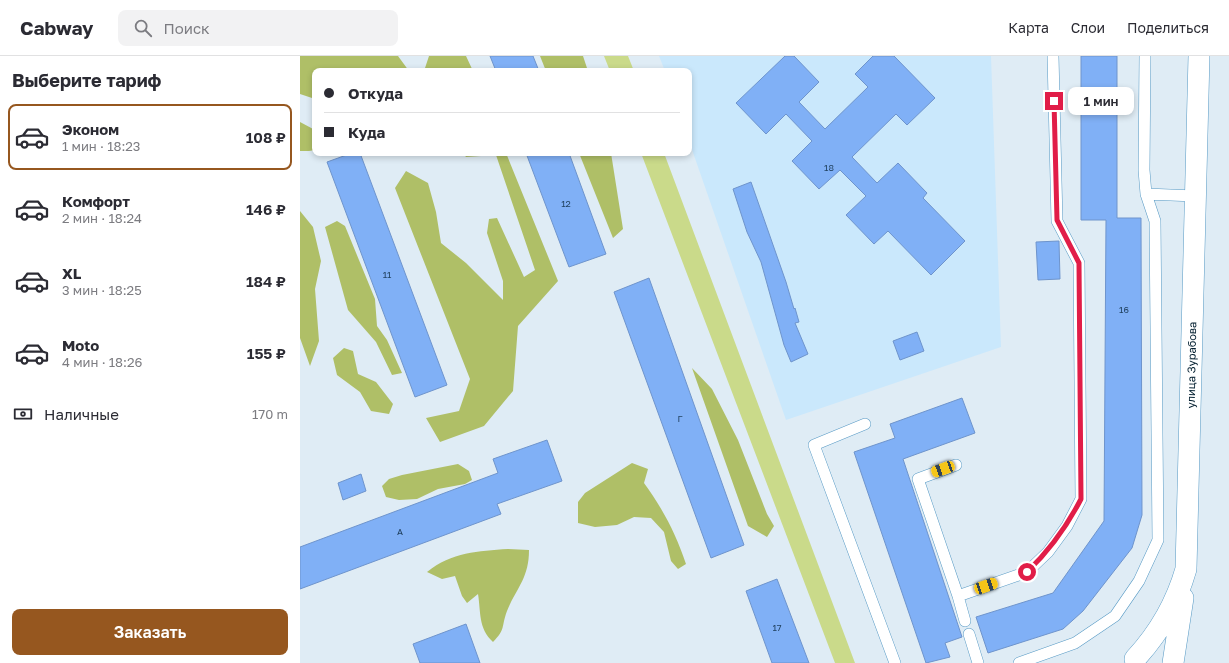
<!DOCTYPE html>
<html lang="ru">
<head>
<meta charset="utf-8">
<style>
	:root { --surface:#fff; --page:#f2f2f3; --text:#2b2b33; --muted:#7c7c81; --line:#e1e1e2; --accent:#96571f }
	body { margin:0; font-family:"Golos Text",sans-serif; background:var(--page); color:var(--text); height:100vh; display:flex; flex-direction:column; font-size:15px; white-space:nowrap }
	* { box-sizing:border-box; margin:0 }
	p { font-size:13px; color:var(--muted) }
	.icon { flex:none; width:22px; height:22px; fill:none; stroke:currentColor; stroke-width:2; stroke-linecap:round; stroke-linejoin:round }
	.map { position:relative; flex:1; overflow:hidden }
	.drawer { display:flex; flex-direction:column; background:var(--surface); width:300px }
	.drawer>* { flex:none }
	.banner { position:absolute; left:12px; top:12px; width:380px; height:88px; border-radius:8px; box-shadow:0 2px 6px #0003; display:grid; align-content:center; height:88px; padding:0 12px; background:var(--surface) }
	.end { position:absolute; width:18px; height:18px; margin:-9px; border:5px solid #e11d48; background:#fff; box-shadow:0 0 0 2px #fff }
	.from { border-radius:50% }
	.bubble { position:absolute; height:28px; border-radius:8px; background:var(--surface); box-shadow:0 2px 6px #0003; font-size:13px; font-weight:600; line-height:28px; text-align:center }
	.car { position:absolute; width:12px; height:24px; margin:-12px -6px; border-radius:5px; box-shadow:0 0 3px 1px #0007; background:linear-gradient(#f5c518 24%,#345 0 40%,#f5c518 0 76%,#345 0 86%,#f5c518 0) }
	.banner b { display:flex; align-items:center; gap:14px; height:38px; font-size:15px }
	.banner b+b { border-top:1px solid var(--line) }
	.banner i { width:10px; height:10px; background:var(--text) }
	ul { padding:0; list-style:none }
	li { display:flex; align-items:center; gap:12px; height:66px; margin:0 8px 6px; padding:0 4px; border:2px solid transparent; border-radius:8px }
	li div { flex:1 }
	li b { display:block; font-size:15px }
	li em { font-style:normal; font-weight:600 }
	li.current { border-color:var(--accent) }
	li>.icon { width:36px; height:36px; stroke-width:1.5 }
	h2 { padding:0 12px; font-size:18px; line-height:48px }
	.pay { display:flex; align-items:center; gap:10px; height:44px; padding:0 12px; font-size:15px }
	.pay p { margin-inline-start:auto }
	.action { display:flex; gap:8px; margin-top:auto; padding:8px 12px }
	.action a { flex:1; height:46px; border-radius:8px; background:var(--accent); color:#fff; font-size:16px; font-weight:600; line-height:46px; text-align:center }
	header { display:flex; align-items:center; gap:24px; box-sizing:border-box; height:56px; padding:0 20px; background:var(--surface); border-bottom:1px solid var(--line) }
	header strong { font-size:19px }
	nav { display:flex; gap:22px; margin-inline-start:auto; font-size:14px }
	.search { width:280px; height:36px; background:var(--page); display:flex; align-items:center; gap:10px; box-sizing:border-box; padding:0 14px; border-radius:8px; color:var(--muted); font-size:15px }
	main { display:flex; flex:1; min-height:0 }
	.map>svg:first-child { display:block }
	.built { fill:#cae8fc }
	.green { fill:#cada8a }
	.forest { fill:#afbf67 }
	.building { fill:#80b0f6; stroke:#6e94cc }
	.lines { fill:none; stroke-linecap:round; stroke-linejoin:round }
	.service-casing { stroke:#579ac5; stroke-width:12 }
	.minor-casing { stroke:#579ac5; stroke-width:22 }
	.service { stroke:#fff; stroke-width:11 }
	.minor { stroke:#fff; stroke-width:21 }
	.route { stroke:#e11d48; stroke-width:5 }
	.labels { text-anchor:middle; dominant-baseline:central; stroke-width:3; stroke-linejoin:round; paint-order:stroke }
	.number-label { font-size:9px; fill:#224362 }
	.street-label { font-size:11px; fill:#031f30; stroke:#fff }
</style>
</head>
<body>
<header>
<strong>Cabway</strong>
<div class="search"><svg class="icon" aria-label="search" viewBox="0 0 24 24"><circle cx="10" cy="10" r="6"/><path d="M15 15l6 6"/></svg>Поиск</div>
<nav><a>Карта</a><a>Слои</a><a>Поделиться</a></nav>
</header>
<main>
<section class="drawer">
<h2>Выберите тариф</h2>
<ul>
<li class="current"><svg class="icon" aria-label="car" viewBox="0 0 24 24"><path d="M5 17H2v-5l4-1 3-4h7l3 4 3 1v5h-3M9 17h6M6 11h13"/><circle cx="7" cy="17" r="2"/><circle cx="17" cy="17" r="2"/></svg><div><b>Эконом</b><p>1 мин · 18:23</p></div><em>108 ₽</em></li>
<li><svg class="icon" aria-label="car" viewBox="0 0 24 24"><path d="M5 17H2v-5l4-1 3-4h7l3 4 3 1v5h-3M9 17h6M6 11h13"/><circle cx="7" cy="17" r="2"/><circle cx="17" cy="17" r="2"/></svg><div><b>Комфорт</b><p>2 мин · 18:24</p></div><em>146 ₽</em></li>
<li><svg class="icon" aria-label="car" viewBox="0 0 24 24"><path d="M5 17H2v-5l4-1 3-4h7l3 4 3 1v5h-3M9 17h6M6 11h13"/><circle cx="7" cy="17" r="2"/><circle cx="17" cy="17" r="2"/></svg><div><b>XL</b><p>3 мин · 18:25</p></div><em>184 ₽</em></li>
<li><svg class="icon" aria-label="car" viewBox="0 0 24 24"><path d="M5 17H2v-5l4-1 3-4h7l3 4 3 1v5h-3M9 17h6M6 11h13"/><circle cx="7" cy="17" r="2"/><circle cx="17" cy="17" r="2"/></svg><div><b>Moto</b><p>4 мин · 18:26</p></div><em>155 ₽</em></li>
</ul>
<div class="pay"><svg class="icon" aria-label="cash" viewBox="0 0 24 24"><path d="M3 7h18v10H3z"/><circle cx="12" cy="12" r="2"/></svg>Наличные<p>170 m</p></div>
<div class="action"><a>Заказать</a></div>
</section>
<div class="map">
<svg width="929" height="607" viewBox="0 0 929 607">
	<rect width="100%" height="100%" fill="#dfecf5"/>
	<!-- built -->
	<path class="built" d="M359 0H691L701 291 486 364 389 85V15H365Z"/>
	<!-- green -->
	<path class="green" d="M304 0H328L334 15H310Z
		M341 97H364L555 607H535Z"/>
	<!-- forest -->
	<path class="forest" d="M0 0H98L109 15H15V43L0 38Z
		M129 0H166L173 15H124Z
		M240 0H283L288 15H246Z
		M0 66 15 74V94L9 95H0Z
		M163 97H206L258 225 218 270 213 335 184 370 140 386 126 362 159 355 170 323 95 132 106 115 128 127 136 156 141 187 166 207 203 244V225L187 177 189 163 197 162 224 221 235 214 196 99 166 101Z
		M279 97H311L323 173 313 182Z
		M0 155 13 171 21 205 15 233 19 285 10 310 0 282Z
		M37 165 45 170 75 243 77 270 87 284 102 317 92 319 76 286 48 254 25 171Z
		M44 292 53 295 58 318 76 326 93 348 89 358 71 355 60 336 37 319 33 302Z
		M392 312 412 333 438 384 467 458 474 470 467 481 448 470Z
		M332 407 348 413 344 427C363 453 376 478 386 508L378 513 371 505 364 476 351 462 334 461 317 469 295 471 278 467V446L285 437Z
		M158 408 169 415 172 424 165 428 138 433 117 443 99 444 86 441 82 430 89 423 102 419Z
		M208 493 229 494C229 522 217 531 207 555 201 571 206 573 193 586 178 572 181 556 178 538L167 547 162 540 155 520 142 523 127 516C152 496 178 495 208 493Z"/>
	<!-- building -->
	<path class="building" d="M190 0H233L239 15H196Z
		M485 0H494L519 26 499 46 525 73 568 31 555 18 573 0H594L635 42 607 69 596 58 552 101 577 127 598 107 627 137 623 142 665 185 631 219 588 175 574 188 546 159 566 140 540 114 519 133 492 105 512 85 486 58 466 78 436 47Z
		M781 0H817V162H841L842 459 832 492 783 555 763 573 688 597 676 561 753 537 804 465 806 164H781Z
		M52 97H60L147 329 115 341 27 106Z
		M226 97H269L306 198 269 211Z
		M451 126 486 226 494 253 495 252 499 266 495 267 508 298 491 306 484 289 461 206 447 176 433 133Z
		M759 185 760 223 738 224 736 186Z
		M349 222 444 489 411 502 314 236Z
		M617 276 624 295 600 304 593 285Z
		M662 342 675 377 603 403 662 581 645 587 650 601 626 607 554 396 595 382 590 368Z
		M247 384 262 425 197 448 201 458 0 533V491L198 417 193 403Z
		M61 418 66 435 43 444 38 427Z
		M477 523 509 607H472L446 535Z
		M166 568 180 607H120L113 588Z"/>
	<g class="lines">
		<!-- service casing -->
		<g class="service-casing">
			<path id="service" d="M845 0 844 114 846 138 895 140
				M565 368 514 389 595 607
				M656 409 618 423 658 540 727 516 748 496 767 470 781 443 779 207 757 165 753 0
				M658 540 665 565
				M669 578 678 607
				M719 607 775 587 815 560 839 525 858 484 855 165 846 138"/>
		</g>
		<!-- minor casing -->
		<g class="minor-casing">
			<path id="minor" d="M835 603C860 576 876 548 886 513L899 0
				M873 607 883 542"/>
		</g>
		<!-- service -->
		<use href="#service" class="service"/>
		<!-- minor -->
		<use href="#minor" class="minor"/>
	</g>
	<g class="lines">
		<!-- route -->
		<path class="route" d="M727 516C750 494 766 472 781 443L779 207 757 164 754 45"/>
	</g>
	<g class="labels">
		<!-- number labels -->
		<g class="number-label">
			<text x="529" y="111">18</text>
			<text x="266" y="147">12</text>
			<text x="87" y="218">11</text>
			<text x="824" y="253">16</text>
			<text x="380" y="362">Г</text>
			<text x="100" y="475">А</text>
			<text x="477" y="571">17</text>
		</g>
		<!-- street labels -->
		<g class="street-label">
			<text transform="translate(891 309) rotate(-89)">улица Зурабова</text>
		</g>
	</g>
</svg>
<i class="end from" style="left:727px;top:516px"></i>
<i class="end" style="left:754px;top:45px"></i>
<div class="bubble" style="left:768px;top:31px;width:66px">1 мин</div>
<i class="car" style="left:643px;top:413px;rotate:250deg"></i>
<i class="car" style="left:686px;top:530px;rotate:71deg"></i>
<div class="banner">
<b><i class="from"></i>Откуда</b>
<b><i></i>Куда</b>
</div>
</div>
</main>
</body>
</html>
